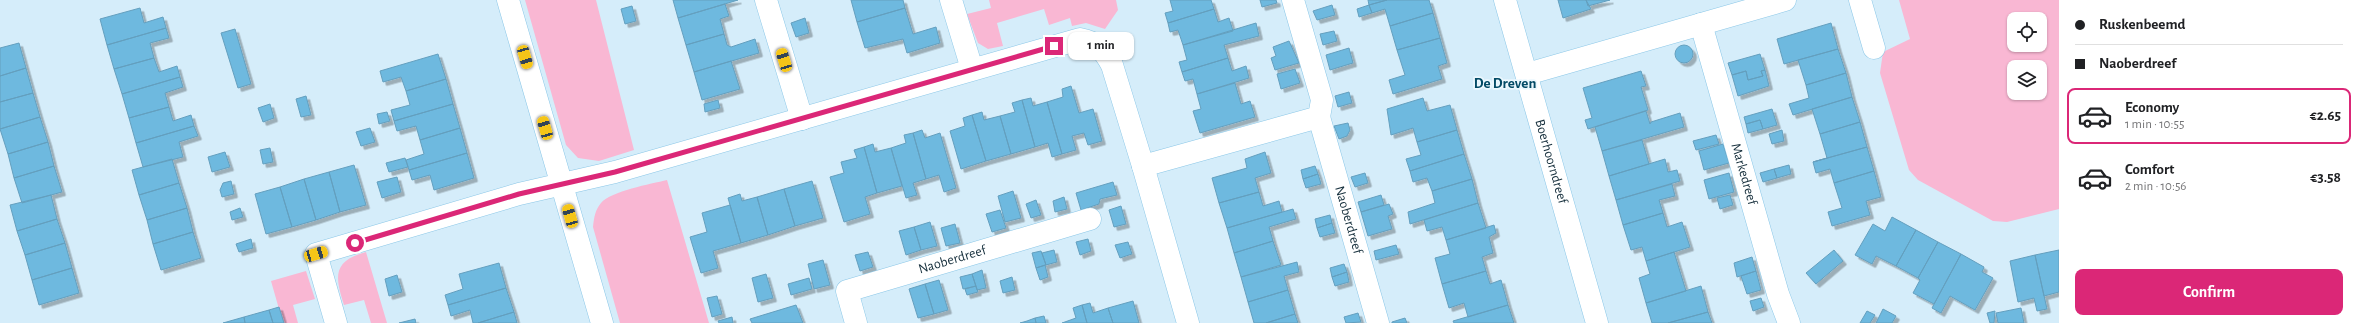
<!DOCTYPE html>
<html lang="en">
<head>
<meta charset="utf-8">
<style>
	:root { --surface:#fff; --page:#f2f2f2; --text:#202124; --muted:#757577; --line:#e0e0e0; --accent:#db2777 }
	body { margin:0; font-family:"Alegreya Sans",sans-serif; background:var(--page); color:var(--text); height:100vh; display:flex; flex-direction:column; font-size:15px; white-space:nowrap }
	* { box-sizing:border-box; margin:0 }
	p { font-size:13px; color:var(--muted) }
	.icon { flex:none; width:22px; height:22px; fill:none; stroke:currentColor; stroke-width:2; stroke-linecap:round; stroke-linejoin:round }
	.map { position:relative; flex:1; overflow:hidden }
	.details { display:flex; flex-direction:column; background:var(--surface); width:300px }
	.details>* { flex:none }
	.top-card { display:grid; align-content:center; height:88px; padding:0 16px; background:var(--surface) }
	.fabs { position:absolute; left:2007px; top:12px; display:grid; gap:8px }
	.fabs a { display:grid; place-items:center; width:40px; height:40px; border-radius:8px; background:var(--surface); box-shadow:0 1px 3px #0004; font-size:20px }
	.end { position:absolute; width:18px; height:18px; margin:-9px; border:5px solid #db2777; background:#fff; box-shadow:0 0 0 2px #fff }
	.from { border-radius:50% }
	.bubble { position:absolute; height:28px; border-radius:8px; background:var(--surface); box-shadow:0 1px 3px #0004; font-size:13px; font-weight:700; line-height:28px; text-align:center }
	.car { position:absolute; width:12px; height:24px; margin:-12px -6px; border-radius:5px; box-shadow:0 0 3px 1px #0007; background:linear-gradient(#f5c518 24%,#345 0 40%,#f5c518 0 76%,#345 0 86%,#f5c518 0) }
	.top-card b { display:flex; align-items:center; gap:14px; height:38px; font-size:15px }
	.top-card b+b { border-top:1px solid var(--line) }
	.top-card i { width:10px; height:10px; background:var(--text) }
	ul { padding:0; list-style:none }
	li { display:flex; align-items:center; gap:12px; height:56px; margin:0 8px 6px; padding:0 8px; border:2px solid transparent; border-radius:8px }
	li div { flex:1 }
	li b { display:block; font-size:15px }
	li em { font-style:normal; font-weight:700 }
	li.on { border-color:var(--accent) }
	li>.icon { width:36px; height:36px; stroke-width:1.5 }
	.primary-button { display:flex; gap:8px; margin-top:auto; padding:8px 16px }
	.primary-button a { flex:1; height:46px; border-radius:8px; background:var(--accent); color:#fff; font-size:16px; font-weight:700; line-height:46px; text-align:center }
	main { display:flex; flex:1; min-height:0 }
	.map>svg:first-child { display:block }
	.green { fill:#f9b7d3; fill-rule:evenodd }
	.building { fill:#6eb9df; stroke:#649fbe; filter:url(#shadow) }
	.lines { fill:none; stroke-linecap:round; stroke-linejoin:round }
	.street-casing { stroke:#8bc7e7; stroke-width:23 }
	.street { stroke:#fff; stroke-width:22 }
	.route { stroke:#db2777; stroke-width:5 }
	.labels { text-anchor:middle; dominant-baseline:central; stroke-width:3.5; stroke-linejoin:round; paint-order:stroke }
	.street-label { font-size:14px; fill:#162f3c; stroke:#ecf8fe }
	.neighbourhood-label { font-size:15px; font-weight:bold; fill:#034a65; stroke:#ecf8fe }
</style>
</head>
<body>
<main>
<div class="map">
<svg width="2059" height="323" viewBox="0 0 2059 323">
	<defs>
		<filter id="shadow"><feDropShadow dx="3.5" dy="3.5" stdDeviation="0" flood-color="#0004"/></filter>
	</defs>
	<rect width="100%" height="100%" fill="#d5edfa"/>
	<!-- green -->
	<path class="green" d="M525 0H596L634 150 599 161 578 158 566 145Z
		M989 0H1116L1118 10 1105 29 1086 23 1072 26 1070 18 1049 25 1044 9 997 23 1003 46 988 49 978 43 967 14 991 8Z
		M1899 0H2059V209L2007 222 1993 221 1918 180 1909 170 1880 73 1883 52 1910 39ZM2014 19H2040V45H2014ZM2014 67H2040V93H2014Z
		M667 180 709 323H620L593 227C594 218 595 210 601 203 611 191 651 184 667 180Z
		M366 252 387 323H371L364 300 344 305C335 277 332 261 366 252Z
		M306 271 315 299 293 305 298 323H283L271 281Z"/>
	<!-- building -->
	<path class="building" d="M673 0H738L678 18Z
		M851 0H903L905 8 857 22Z
		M1170 0H1211L1214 9 1168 23 1165 13 1173 11Z
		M1260 0H1276L1277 3 1262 7Z
		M1368 0H1387L1369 5Z
		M1387 0H1429L1433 13 1390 26 1385 9 1372 13 1369 5Z
		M1558 0H1586L1591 9 1563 18Z
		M1586 0H1610L1588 6Z
		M725 4 729 16 720 19 724 34 686 45 678 18Z
		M1332 5 1335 15 1317 20 1313 11Z
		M1369 5 1372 13 1359 17 1357 9Z
		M632 6 636 21 625 24 621 9Z
		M140 8 144 23 163 17 166 28 107 45 100 19Z
		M905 8 913 34 936 27 940 43 907 53 903 39 865 48 857 22Z
		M1214 9 1218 22 1229 18 1233 31 1183 45 1178 30 1170 32 1168 23Z
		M1433 13 1440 38 1397 50 1390 26Z
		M805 18 809 33 796 37 791 23Z
		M1256 23 1259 36 1224 45 1228 58 1182 72 1179 62 1187 60 1183 45Z
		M1831 23 1838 49 1784 64 1777 39Z
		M166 28 169 38 150 43 154 58 114 69 107 45Z
		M235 29 251 84 238 88 221 33Z
		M1334 31 1337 41 1323 45 1320 34Z
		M724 34 727 45 731 47 755 39 759 53 694 72 686 45Z
		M1440 38 1447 63 1438 66 1442 79 1393 94 1389 80 1405 75 1397 50Z
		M1289 41 1299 63 1275 70 1271 58 1276 56 1273 47Z
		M19 43 26 68 0 76V48Z
		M1675 54a9 9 0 1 1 18 0a9 9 0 1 1-18 0Z
		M1349 48 1353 63 1330 70 1326 55Z
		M1838 49 1846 73 1806 85 1798 60Z
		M438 54 446 79 406 91 401 77 383 82 380 71Z
		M1760 54 1765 70 1761 71 1763 76 1748 80 1746 71 1732 75 1728 63Z
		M154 58 159 72 177 66 180 77 122 94 114 69Z
		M1228 58 1232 71 1246 66 1249 78 1197 94 1193 79 1185 81 1182 72Z
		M731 61 740 89 702 100 694 72Z
		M26 68 33 93 0 102V76Z
		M1295 69 1300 83 1281 89 1277 74Z
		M1765 70 1769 86 1738 96 1732 75 1746 71 1748 80 1763 76 1761 71Z
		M1641 71 1646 86 1641 87 1648 110 1588 129 1585 120 1592 118 1583 88Z
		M1846 73 1852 97 1793 115 1789 104 1809 98 1806 85Z
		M180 77 183 87 165 93 169 107 129 118 122 94Z
		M446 79 453 104 394 121 391 110 410 105 406 91Z
		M1235 83 1241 104 1250 101 1255 117 1200 133 1193 111 1201 109 1197 94Z
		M1071 86 1079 113 1093 109 1102 141 1088 145 1084 133 1072 136 1076 150 1062 154 1047 102 1063 97 1062 89Z
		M1349 92 1352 103 1338 107 1335 96Z
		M33 93 40 117 0 129V102Z
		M306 96 311 115 301 117 296 99Z
		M1852 97 1860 122 1820 134 1812 109Z
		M1031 98 1033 106 1047 102 1062 154 1052 157 1048 143 1035 147 1022 100Z
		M1423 98 1427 111 1450 105 1457 130 1417 142 1413 128 1391 135 1387 109Z
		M718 100 720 108 705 112 704 104Z
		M1022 100 1035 147 1011 154 1000 116 1015 112 1012 103Z
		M270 104 274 118 263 122 258 108Z
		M453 104 460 128 420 140 416 126 397 131 394 121Z
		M169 107 173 121 191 115 194 126 136 143 129 118Z
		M1772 109 1777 125 1763 129 1760 120 1746 124 1744 117Z
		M1646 111 1650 124 1651 122 1680 113 1684 127 1602 151 1595 127Z
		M387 112 390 121 379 124 377 114Z
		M982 112 984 120 1000 116 1011 154 986 161 972 115Z
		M972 115 986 161 961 169 950 131 965 126 963 118Z
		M40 117 48 142 8 154 0 129Z
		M1760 120 1763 129 1748 133 1746 124Z
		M1860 122 1867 147 1813 162 1827 158 1820 134Z
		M1348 123 1350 130 1347 136 1339 139 1334 126Z
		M194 126 198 136 179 142 183 157 143 167 136 143Z
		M370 128 375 142 361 146 356 132Z
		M460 128 467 153 409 170 406 160 424 154 420 140Z
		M922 130 925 138 940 133 956 188 944 192 939 175 926 179 913 133Z
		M1457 130 1464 154 1410 171 1406 159 1421 155 1417 142Z
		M1782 130 1784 141 1772 144 1769 134Z
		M913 133 926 179 913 183 917 195 906 198 891 148 906 143 904 135Z
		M1716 135 1719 144 1696 150 1693 141Z
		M1642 140 1649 164 1609 176 1602 151Z
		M48 142 54 166 14 178 8 154Z
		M873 144 875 152 891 148 902 186 877 193 864 147Z
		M1723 144 1729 163 1704 170 1699 151Z
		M864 147 877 193 865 197 870 214 844 222 830 177 844 173 841 162 857 158 854 150Z
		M1867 147 1874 171 1834 183 1830 169 1816 173 1813 162Z
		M270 148 273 162 263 164 260 150Z
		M225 152 230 167 212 172 208 157Z
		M1265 152 1271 173 1255 178 1259 192 1219 203 1212 178 1247 168 1245 159Z
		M467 153 474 178 434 190 430 175 412 180 409 170Z
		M1464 154 1472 179 1432 191 1427 178 1413 182 1410 171Z
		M405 158 408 167 389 172 386 163Z
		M172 159 179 183 139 195 132 170Z
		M1665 159 1668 172 1677 170 1680 181 1616 200 1609 176Z
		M354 165 366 205 340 212 329 172Z
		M1789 165 1791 174 1777 178 1774 169Z
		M54 166 62 192 22 203 14 178Z
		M1315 166 1318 174 1303 179 1301 170Z
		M1774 169 1777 178 1763 182 1760 173Z
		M1874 171 1881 197 1866 201 1870 215 1832 226 1828 212 1842 208 1834 183Z
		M329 172 340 212 316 220 304 179Z
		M1365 173 1368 183 1355 187 1351 177Z
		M1729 173 1734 192 1709 199 1704 180Z
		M1318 174 1321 184 1306 188 1303 179Z
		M397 177 401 192 382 198 377 182Z
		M304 179 316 220 292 227 280 187Z
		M1472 179 1478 203 1410 224 1408 212 1435 203 1432 191Z
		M231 181 234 194 222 197 220 190 223 183Z
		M812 181 823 218 795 226 784 189Z
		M1113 182 1117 195 1100 199 1099 204 1081 210 1076 193Z
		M179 183 187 208 147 220 139 195Z
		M1672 184 1675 196 1659 200 1663 213 1623 225 1616 200Z
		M280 187 292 227 266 234 255 194Z
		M784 189 795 226 768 235 757 197Z
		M1013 191 1021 218 1005 222 998 196Z
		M1259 192 1263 206 1279 201 1282 212 1227 228 1219 203Z
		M740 194 742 201 757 197 768 235 741 243 728 198Z
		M51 195 57 219 17 231 10 205Z
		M1381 195 1384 205 1361 212 1358 202Z
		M1730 195 1733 205 1720 209 1717 198Z
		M1064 197 1067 209 1055 212 1053 201Z
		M1036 200 1041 215 1031 218 1026 204Z
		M1478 203 1486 228 1446 240 1442 227 1427 231 1424 220Z
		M1389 204 1393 214 1388 216 1392 229 1368 236 1361 212Z
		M730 205 741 243 713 251 718 268 701 273 690 237 707 232 702 213Z
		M1121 206 1126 224 1114 227 1109 210Z
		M187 208 193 232 153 244 147 220Z
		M240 208 243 217 232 220 230 212Z
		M1293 209 1296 219 1269 227 1273 241 1234 253 1227 228Z
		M1000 210 1006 228 992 232 986 214Z
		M1663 213 1667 227 1682 222 1690 247 1646 261 1642 247 1631 250 1623 225Z
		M1330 215 1332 223 1317 228 1315 219Z
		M1892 217 1916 230 1896 266 1876 256 1872 264 1855 255 1873 224 1885 231Z
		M57 219 65 243 25 255 17 231Z
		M930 222 937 246 921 250 914 227Z
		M1332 223 1335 233 1320 237 1317 228Z
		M955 224 960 243 946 246 941 228Z
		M1494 225 1496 233 1489 237 1493 253 1482 257 1486 271 1442 284 1435 258 1450 254 1446 240Z
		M914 227 921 250 906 255 899 231Z
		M1916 230 1938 242 1918 278 1896 266Z
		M193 232 201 258 161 270 153 244Z
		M251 239 253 248 239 252 236 244Z
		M1088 239 1091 251 1080 255 1076 242Z
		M1273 241 1281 265 1241 277 1234 253Z
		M1128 242 1132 254 1120 258 1115 245Z
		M1938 242 1961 254 1934 304 1913 293 1920 280 1918 278Z
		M65 243 72 268 32 280 25 255Z
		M1396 245 1399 254 1376 260 1374 251Z
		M1054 250 1057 262 1046 265 1042 253Z
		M1834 250 1843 261 1816 284 1806 273Z
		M2059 250V292L2044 296 2035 255Z
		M1041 251 1046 265 1036 268 1032 253Z
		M868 252 873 267 860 271 855 255Z
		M1674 252 1686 291 1646 303 1639 278 1650 274 1646 261Z
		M1961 254 1984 267 1982 272 1993 278 1975 310 1950 296 1941 313 1932 308Z
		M2035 255 2047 309 2037 311 2034 298 2018 302 2010 261Z
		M1752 257 1756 271 1737 277 1734 263Z
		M823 260 830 285 814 289 808 264Z
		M1297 262 1299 272 1284 276 1288 290 1248 302 1241 277Z
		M499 263 506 288 448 305 445 295 463 289 459 274Z
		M1344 264 1347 272 1332 277 1330 268Z
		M1045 265 1048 277 1040 280 1036 268Z
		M72 268 79 293 39 305 32 280Z
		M982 270 986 288 977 290 972 274Z
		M1486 271 1490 284 1501 280 1508 305 1468 317 1464 303 1449 308 1442 284Z
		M1756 271 1761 290 1747 294 1741 276Z
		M1347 272 1349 282 1335 286 1332 277Z
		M766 274 773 298 758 302 752 278Z
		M972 274 976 286 963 289 960 277Z
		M397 275 402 292 389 296 385 279Z
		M1012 277 1015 290 1003 293 1000 281Z
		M809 278 812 289 791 295 788 284Z
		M939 280 948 310 934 314 925 284Z
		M925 284 934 314 918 318 909 289Z
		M976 286 978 292 967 295 965 289Z
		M1701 286 1708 312 1668 323H1652L1646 303Z
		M506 288 514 312 478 323H473L470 310 451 316 448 305Z
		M1288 290 1295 314 1266 323H1254L1248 302Z
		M717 296 722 314 712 317 707 298Z
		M1761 298 1764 307 1753 311 1750 301Z
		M1133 301 1139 323H1113L1108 308Z
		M1090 303 1093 313 1108 308 1113 323H1087L1082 305Z
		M796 305 803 323H752L750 319Z
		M1082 305 1087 323H1062L1076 318 1073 308Z
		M1508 305 1514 323H1454L1453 321Z
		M279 307 284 323H273L269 310Z
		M2021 308 2024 323H1998L1996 313Z
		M1883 309 1896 316 1892 323H1876Z
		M269 310 273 323H245L244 317Z
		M1867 311 1875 315 1870 323H1860Z
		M1995 311 1994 323H1990L1987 313Z
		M514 312 517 323H478Z
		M1708 312 1712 323H1668Z
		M1358 313 1361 322 1346 323 1344 317Z
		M1295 314 1298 323H1266Z
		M1044 316 1046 323H1036L1035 318Z
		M244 317 245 323H223Z
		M732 317 733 323H719L718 321Z
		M1035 318 1036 323H1020L1027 321Z
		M1405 318 1407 323H1392V322Z
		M415 319 416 323H399Z"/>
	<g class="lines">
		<!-- street casing -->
		<g class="street-casing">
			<g id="street">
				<path d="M508 0 602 323"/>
				<path d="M766 0 802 119"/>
				<path d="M951 0 972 69"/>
				<path id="s1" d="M1505 0 1597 323"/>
				<path d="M1860 0 1874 48"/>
				<path id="s2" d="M1701 24 1778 294 1789 323"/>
				<path d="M1527 74 1785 0"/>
				<path id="s3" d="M1319 117 1378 323"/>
				<path d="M1143 166 1319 117 1322 100 1293 0"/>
				<path d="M336 323 316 254 519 194 615 172 1080 39C1097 42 1104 50 1112 65L1143 166 1188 323"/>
				<path id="s4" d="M856 323 847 291 1090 219"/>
			</g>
		</g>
		<!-- street -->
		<use href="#street" class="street"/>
	</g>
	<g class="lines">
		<!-- route -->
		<path class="route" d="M355 243 519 194 615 172 1054 46"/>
	</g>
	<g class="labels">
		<!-- street labels -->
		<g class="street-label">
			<text stroke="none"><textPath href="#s1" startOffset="168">Boerhoorndreef</textPath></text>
			<text stroke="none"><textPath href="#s2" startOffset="156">Markedreef</textPath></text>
			<text stroke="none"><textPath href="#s3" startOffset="107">Naoberdreef</textPath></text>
			<text stroke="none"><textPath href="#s4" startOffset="143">Naoberdreef</textPath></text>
		</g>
		<!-- neighbourhood labels -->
		<g class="neighbourhood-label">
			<text x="1505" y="83">De Dreven</text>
		</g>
	</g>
</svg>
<div class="fabs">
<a><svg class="icon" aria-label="locate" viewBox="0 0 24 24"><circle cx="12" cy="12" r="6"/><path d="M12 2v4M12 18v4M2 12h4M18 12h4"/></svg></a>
<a><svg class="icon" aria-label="layers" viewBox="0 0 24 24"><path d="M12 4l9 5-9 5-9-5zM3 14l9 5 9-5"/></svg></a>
</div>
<i class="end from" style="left:355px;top:243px"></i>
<i class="end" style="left:1054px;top:46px"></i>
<div class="bubble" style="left:1068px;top:32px;width:66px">1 min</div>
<i class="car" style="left:525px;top:57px;rotate:164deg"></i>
<i class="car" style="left:784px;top:60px;rotate:343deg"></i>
<i class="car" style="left:545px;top:128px;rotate:344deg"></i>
<i class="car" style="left:570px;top:216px;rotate:344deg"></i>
<i class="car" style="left:316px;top:254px;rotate:74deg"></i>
</div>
<section class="details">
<div class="top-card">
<b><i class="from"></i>Ruskenbeemd</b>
<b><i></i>Naoberdreef</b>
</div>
<ul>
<li class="on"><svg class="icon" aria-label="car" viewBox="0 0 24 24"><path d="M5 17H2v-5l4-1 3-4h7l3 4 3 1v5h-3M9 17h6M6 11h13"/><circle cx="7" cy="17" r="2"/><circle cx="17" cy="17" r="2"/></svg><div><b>Economy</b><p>1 min · 10:55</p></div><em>€2.65</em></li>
<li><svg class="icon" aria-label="car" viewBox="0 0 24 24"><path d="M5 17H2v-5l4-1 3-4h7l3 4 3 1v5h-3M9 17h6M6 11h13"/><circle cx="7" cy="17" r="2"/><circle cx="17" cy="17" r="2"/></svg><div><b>Comfort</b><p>2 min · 10:56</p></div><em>€3.58</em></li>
</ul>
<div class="primary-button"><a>Confirm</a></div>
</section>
</main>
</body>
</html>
